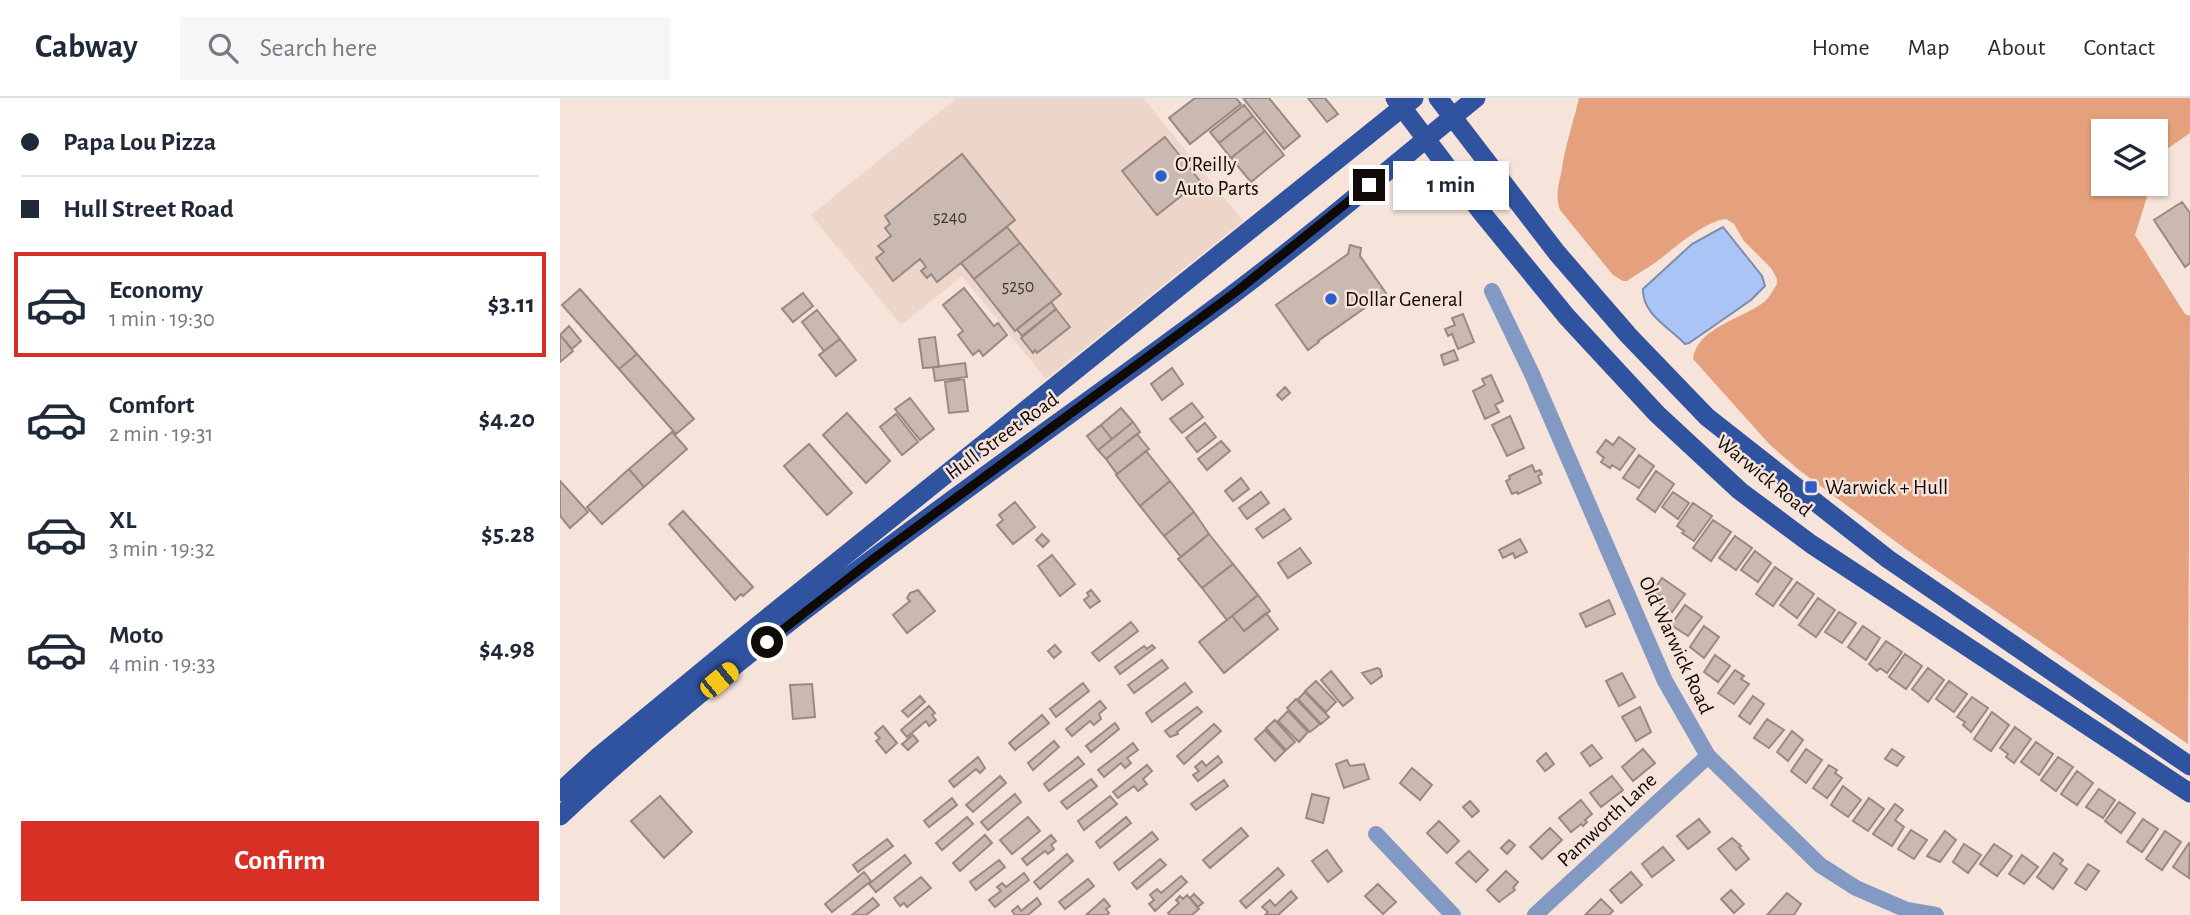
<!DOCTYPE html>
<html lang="en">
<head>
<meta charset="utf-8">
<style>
	:root { --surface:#fff; --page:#f6f6f7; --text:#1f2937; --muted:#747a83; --line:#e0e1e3; --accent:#d93025 }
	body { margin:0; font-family:"Alegreya Sans",sans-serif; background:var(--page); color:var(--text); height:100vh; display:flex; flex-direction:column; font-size:26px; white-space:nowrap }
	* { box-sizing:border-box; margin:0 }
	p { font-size:23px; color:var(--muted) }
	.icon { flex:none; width:38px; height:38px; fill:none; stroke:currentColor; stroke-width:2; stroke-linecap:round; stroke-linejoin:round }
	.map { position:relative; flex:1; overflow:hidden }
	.details { display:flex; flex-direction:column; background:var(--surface); width:560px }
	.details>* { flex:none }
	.top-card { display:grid; align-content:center; height:154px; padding:0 21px; background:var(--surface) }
	.buttons { position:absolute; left:1531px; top:21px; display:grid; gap:14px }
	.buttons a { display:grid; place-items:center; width:77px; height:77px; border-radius:0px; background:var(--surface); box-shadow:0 2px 5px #0004; font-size:35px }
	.end { position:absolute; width:32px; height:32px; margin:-16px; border:9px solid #100a07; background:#fff; box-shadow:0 0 0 4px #fff }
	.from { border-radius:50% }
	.bubble { position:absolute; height:49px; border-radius:0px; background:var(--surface); box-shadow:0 2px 5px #0004; font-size:23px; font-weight:700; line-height:49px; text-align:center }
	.car { position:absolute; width:21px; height:42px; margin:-21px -10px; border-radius:9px; box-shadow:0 0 5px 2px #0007; background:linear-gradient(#f5c518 24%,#345 0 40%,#f5c518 0 76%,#345 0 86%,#f5c518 0) }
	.top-card b { display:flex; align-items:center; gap:24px; height:66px; font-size:26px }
	.top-card b+b { border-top:2px solid var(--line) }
	.top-card i { width:18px; height:18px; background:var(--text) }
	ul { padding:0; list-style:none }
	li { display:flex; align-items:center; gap:21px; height:105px; margin:0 14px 10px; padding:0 7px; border:4px solid transparent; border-radius:0px }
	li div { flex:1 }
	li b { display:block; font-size:26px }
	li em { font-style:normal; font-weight:700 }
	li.on { border-color:var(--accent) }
	li>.icon { width:63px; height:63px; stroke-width:1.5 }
	.primary-button { display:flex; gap:14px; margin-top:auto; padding:14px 21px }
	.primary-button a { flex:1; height:80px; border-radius:0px; background:var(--accent); color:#fff; font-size:28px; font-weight:700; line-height:80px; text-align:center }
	header { display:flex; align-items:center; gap:42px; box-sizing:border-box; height:98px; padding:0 35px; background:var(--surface); border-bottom:2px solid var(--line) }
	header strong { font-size:33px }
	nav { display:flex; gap:38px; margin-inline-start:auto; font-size:24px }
	.search { width:490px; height:63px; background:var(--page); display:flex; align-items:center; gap:18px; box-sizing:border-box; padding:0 24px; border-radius:0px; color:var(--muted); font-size:26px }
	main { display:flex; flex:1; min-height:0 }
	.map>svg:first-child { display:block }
	.built { fill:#eed5c9 }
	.forest { fill:#e5a17d }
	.water { fill:#aac4f6; stroke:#7c8cae; stroke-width:2 }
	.building { fill:#cab9b0; stroke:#9a8981; stroke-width:2 }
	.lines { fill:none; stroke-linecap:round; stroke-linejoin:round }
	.minor { stroke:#8299c4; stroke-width:16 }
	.major { stroke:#3053a0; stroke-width:19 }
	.route { stroke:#100a07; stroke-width:9 }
	.poi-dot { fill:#2e5ecd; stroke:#f6e3da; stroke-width:2.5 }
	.labels { text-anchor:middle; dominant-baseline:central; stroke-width:5; stroke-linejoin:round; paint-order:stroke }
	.number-label { font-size:18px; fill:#3e3631 }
	.poi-label { font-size:21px; fill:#100a07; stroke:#f6e3da; text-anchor:start }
	.street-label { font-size:21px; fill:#100a07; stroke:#f6e3da }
</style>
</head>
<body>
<header>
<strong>Cabway</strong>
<div class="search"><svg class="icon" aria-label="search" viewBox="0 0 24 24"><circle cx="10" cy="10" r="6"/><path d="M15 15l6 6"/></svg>Search here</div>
<nav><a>Home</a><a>Map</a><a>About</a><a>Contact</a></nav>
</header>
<main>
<section class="details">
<div class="top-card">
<b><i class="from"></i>Papa Lou Pizza</b>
<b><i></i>Hull Street Road</b>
</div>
<ul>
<li class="on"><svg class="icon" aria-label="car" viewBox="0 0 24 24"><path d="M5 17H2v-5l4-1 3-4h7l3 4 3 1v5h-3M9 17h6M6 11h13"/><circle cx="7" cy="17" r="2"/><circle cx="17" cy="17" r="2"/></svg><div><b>Economy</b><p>1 min · 19:30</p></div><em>$3.11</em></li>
<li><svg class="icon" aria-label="car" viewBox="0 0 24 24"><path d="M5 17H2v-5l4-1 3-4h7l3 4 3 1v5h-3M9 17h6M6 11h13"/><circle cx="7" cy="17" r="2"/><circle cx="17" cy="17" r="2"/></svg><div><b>Comfort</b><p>2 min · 19:31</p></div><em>$4.20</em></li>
<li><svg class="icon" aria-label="car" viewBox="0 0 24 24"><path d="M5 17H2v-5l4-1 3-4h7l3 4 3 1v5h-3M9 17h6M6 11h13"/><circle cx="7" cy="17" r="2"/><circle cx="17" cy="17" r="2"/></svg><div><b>XL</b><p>3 min · 19:32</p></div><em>$5.28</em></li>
<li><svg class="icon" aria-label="car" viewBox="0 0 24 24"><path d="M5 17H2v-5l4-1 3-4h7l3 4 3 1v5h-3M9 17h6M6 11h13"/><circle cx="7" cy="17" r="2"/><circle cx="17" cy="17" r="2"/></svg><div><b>Moto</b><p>4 min · 19:33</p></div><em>$4.98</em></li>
</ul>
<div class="primary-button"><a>Confirm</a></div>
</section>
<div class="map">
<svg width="1630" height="817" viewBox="0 0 1630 817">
	<rect width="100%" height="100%" fill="#f6e3da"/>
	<!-- built -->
	<path class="built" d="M397 0H583L683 123 486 281 402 178 341 227 251 117Z"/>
	<!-- forest -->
	<path class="forest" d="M1019 0H1630V35L1601 55 1596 70V33H1544V86H1591L1575 137 1625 216 1630 218 1628 646 1347 452 1239 372 1210 347 1133 261C1137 229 1183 221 1204 204 1210 199 1213 192 1217 186V181L1211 170 1184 143 1174 126 1166 121C1145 123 1117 148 1100 161 1090 169 1078 175 1067 183H1063L1053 177 1000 112C994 94 1001 82 1003 64 1007 42 1014 22 1019 0Z"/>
	<!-- water -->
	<path class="water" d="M1163 129 1202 178 1205 188 1191 202 1129 245 1125 246C1109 229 1082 216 1083 191L1132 146Z"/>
	<!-- building -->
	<path class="building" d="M635 0H676L681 6 630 46 609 20Z
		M683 0H709L740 38 724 51Z
		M748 0H765L778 16 767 24Z
		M684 7 693 18 659 45 650 34Z
		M693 18 705 33 671 60 659 45Z
		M705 33 724 57 691 84 671 60Z
		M605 39 640 83 597 117 562 73Z
		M402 56 455 122 377 184 371 176 367 180 361 173 366 169 360 161 333 183 316 160 324 154 318 148 331 138 325 130 330 126 325 118Z
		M1622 104 1630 115V165L1625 169 1594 122Z
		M447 129 460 145 414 181 401 165Z
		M460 145 501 196 455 233 414 181Z
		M790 147 801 150 800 158 826 195 758 243 759 244 748 252 716 207 788 156Z
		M404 190 434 228 438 225 447 237 423 258 419 252 413 257 398 237 403 233 383 207Z
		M20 191 77 256 59 271 2 207Z
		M243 195 253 208 233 224 222 211Z
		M491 204 496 211 462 238 457 231Z
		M496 211 510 229 477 255 475 252 473 255 461 240Z
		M257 212 280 241 264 253 242 224Z
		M903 216 914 244 898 251 892 236 888 238 885 231 895 227 892 220Z
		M9 228 21 243 12 251 0 237Z
		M0 237 13 253 0 264Z
		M375 239 379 269 363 270 359 241Z
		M280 241 296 262 276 278 259 257Z
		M894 252 898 262 884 267 881 257Z
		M77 256 134 321 116 336 59 271Z
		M405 265 407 279 375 283 373 269Z
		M612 270 623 286 602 302 591 286Z
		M931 277 943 303 935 307 939 314 925 321 913 293 925 287 922 281Z
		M404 281 408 313 389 315 385 284Z
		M725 289 730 295 722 302 717 297Z
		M350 300 374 331 360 342 335 311Z
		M632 305 643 319 622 335 610 321Z
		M561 310 573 324 552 341 541 327Z
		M287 315 330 363 306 385 263 337Z
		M336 316 358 344 342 357 320 329Z
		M950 318 964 350 947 358 932 327Z
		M573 324 580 334 546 361 538 352Z
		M645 325 656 339 637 354 626 340Z
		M541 327 552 341 538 352 527 338Z
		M112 334 127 351 84 389 69 371Z
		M577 336 589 351 557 376 546 361Z
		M1059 339 1075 351 1060 372 1052 367 1050 370 1041 364 1044 360 1037 354 1046 342 1053 347Z
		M661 343 670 353 647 372 638 361Z
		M249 346 292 395 267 417 224 368Z
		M586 353 610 383 580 408 556 377Z
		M1079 357 1094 368 1079 390 1063 380Z
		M972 367 975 374 980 372 982 376 978 378 981 385 958 396 957 394 952 396 946 383 950 381 949 378Z
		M69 371 84 389 42 426 27 409Z
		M1096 373 1114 386 1095 414 1077 401Z
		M681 380 689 391 673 403 665 393Z
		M0 383 28 414 10 430 0 418Z
		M610 383 634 414 604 438 580 408Z
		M701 394 709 405 687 421 679 410Z
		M1113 394 1129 405 1118 421 1102 409Z
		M455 404 475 429 453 446 437 427 443 422 439 417Z
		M1133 405 1152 418 1134 443 1122 435 1124 433 1117 428Z
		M724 411 731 421 703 440 696 431Z
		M123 413 193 489 183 498 181 496 175 502 109 426Z
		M634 414 649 436 621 459 604 438Z
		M1153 422 1171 434 1151 463 1133 450Z
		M482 436 489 443 483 449 476 442Z
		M649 436 673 466 642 490 618 461Z
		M1175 438 1192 450 1176 472 1159 460Z
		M960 441 967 454 955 460 953 455 943 460 939 452Z
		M740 450 751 465 728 480 718 465Z
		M1195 453 1211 465 1198 484 1181 472Z
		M492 457 515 486 500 498 478 468Z
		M673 466 698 497 667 522 642 490Z
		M1215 469 1232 481 1213 508 1196 496Z
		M1102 480 1125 496 1112 514 1098 504 1100 498 1093 493Z
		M1237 484 1254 496 1237 520 1220 507Z
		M358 492 375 513 347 535 333 517 350 503 347 500 350 495Z
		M531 492 540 503 530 510 524 502 529 498 527 495Z
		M698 497 710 513 684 533 672 518Z
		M1258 500 1275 512 1256 539 1239 527Z
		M1049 502 1055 516 1026 529 1020 516Z
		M1125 507 1142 519 1128 538 1111 527Z
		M1279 514 1296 525 1282 545 1265 534Z
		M706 515 718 531 664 575 639 544 672 518 684 533Z
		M571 524 578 533 539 563 532 555Z
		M1144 528 1159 539 1144 560 1130 549Z
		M1303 528 1320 540 1306 562 1288 549Z
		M1326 543 1342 554 1327 575 1320 570 1317 573 1309 566Z
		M495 547 501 554 494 560 488 553Z
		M592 547 595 550 560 576 555 569 584 548 587 551Z
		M1345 556 1362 568 1346 591 1329 579Z
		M1155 557 1170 568 1158 584 1144 574Z
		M602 562 608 570 574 595 568 587Z
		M817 570 820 571 822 578 811 586 802 575Z
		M1368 570 1384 582 1368 604 1352 591Z
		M1175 572 1184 578 1181 581 1189 586 1174 606 1158 595Z
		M771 573 793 600 783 608 761 582Z
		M1062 575 1075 599 1059 608 1046 583Z
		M756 583 776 604 766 614 745 593Z
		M1389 583 1407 596 1394 614 1376 601Z
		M523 585 529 593 496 619 490 611Z
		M625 585 632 594 592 624 586 615Z
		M252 586 255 619 233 621 230 587Z
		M745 594 769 619 761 626 738 601Z
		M360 598 365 604 348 619 342 613Z
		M1193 598 1204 606 1190 626 1179 618Z
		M1412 599 1428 610 1411 634 1403 627 1405 624 1397 619Z
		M736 601 760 626 750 634 727 610Z
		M540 603 546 610 539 616 541 621 534 627 530 623 512 638 506 631Z
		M369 608 375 615 372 617 376 622 369 628 366 623 347 639 341 632Z
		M637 609 642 614 617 634 618 636 610 639 605 633Z
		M1080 609 1091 634 1076 643 1062 619Z
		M728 613 748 634 739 644 718 623Z
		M1432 614 1449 627 1431 653 1414 641Z
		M482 617 489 625 455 652 449 645Z
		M1207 621 1224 632 1209 650 1194 640Z
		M715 622 735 644 726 652 706 630Z
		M555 625 559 631 531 654 526 648Z
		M654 626 661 633 624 666 617 658Z
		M323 628 337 645 326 655 316 643 320 640 315 635Z
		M1455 629 1471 641 1454 665 1446 659 1448 656 1440 650Z
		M705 632 725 653 715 663 695 641Z
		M1232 633 1243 642 1228 663 1217 654Z
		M353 637 358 643 348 652 342 646Z
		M494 643 499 649 473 672 468 665Z
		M1476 644 1493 656 1479 677 1461 664Z
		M573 645 578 652 567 660 571 665 565 670 561 665 544 679 538 672Z
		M1032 647 1042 660 1030 668 1021 655Z
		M1083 651 1095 665 1073 683 1062 669Z
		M1246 651 1262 662 1246 685 1231 673Z
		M1332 651 1344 659 1337 668 1325 661Z
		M986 655 994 666 985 673 977 663Z
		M658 658 662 664 638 683 633 677 639 673 635 669 642 663 646 668Z
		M418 659 425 670 420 675 416 671 394 689 389 683Z
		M518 659 524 666 489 693 484 686Z
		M1498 659 1513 669 1496 693 1481 682Z
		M787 662 790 668 804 666 809 681 784 690 776 666Z
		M587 667 592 673 583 681 587 686 578 693 574 688 558 700 553 694Z
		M1269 667 1277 672 1275 675 1282 680 1267 700 1253 690Z
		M852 670 872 687 860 702 840 685Z
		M1517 673 1533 685 1517 707 1501 696Z
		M440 678 446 685 413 714 406 707Z
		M1052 678 1063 692 1041 709 1030 695Z
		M531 681 537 688 507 711 501 704Z
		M664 682 668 688 636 712 631 706Z
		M1283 688 1301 702 1288 719 1271 707Z
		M1539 691 1555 702 1543 720 1526 709Z
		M455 696 461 704 428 732 421 724Z
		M752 696 769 700 763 725 746 720Z
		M100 698 132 734 104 760 71 723Z
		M550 698 557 706 524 732 518 723Z
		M392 700 397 707 369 729 364 723Z
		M1309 700 1324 711 1308 733 1293 723Z
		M1021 702 1032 716 1025 722 1027 724 1023 728 1021 726 1011 734 999 720Z
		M910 703 919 713 912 719 903 709Z
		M1559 704 1575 715 1561 735 1545 723Z
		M1335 706 1343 712 1335 722 1344 729 1332 748 1313 736Z
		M407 719 413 726 382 752 376 745Z
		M468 719 480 733 452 756 440 742Z
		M566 719 571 725 540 750 536 744Z
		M1139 721 1150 734 1128 751 1117 738Z
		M1583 721 1598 731 1582 754 1567 744Z
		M879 723 899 743 887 755 867 735Z
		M681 730 688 738 650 770 643 762Z
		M990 730 1002 742 982 761 970 749Z
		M1351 732 1367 742 1354 761 1338 751Z
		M1385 733 1396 742 1380 764 1367 758Z
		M1605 733 1621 744 1602 772 1586 761Z
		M592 734 598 741 559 772 554 765Z
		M425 737 432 745 400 773 393 765Z
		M491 737 496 743 491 747 494 751 488 756 485 753 467 767 462 761Z
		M1172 740 1181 748 1179 749 1189 761 1176 772 1158 751Z
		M327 741 333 748 298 774 293 767Z
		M949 742 955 747 947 756 941 750Z
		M1629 745 1630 746 1629 780 1613 769Z
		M1404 746 1421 757 1408 775 1393 764Z
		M1434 746 1452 758 1437 778 1420 766Z
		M1103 749 1114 762 1092 779 1082 766Z
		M767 752 782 773 768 784 752 763Z
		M909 753 928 772 916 784 896 765Z
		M1494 755 1503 762 1500 766 1507 771 1493 791 1477 779Z
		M507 756 513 763 480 791 474 784Z
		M345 757 351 765 316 794 309 786Z
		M1462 757 1478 769 1464 786 1449 776Z
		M600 761 606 767 577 791 572 785Z
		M439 762 445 769 416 792 410 784Z
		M1528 766 1539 773 1526 792 1515 785Z
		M718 770 724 777 686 810 680 803Z
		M946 773 958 784 953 790 955 792 939 804 927 792Z
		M304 774 311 783 272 814 265 806Z
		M1071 774 1082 787 1061 805 1050 792Z
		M464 775 469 782 435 809 429 802 441 793 437 789 442 785 446 789Z
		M621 778 627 784 595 813 589 806 594 802 590 797 597 791 601 795Z
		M361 779 371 790 347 809 344 805 340 808 334 800Z
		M528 781 534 788 505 811 499 804Z
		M818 786 836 804 823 816 805 798Z
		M1171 792 1184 806 1174 815 1161 801Z
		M731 793 737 800 718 817H705L708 814 702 809 710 802 715 808Z
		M1227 795 1241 806 1234 817H1207Z
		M634 796 643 805 638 809 630 800Z
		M627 797 639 811 632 817H610L608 815 619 805 616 802 620 798 623 801Z
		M313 800 319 807 306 817H292Z
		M477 800 481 806 468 817H455L452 813 458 808 461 813Z
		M544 801 550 808 546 811 549 815 547 817H526Z
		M1041 801 1053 813 1049 817H1025Z"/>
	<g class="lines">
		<!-- minor -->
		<path class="minor" d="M932 193 972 276 1105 583 1148 658 1260 767 1296 790 1347 812 1376 817
			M816 736 893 817
			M975 817 1148 658"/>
		<!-- major -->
		<path class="major" d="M835 0 922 115 1007 219 1097 316 1180 393 1251 446 1630 695
			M878 0 997 155 1069 238 1147 319 1328 461 1630 668
			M0 694 39 658 196 529 854 0
			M0 718C201 530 436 373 656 209 745 143 830 70 916 0"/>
	</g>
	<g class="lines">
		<!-- route -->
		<path class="route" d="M207 544 317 458 677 193 809 87"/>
	</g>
	<!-- markers -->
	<g class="poi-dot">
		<circle cx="601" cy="78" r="7"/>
		<circle cx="771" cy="201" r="7"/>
		<rect x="1244" y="382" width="14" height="14" rx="3.5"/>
	</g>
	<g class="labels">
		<!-- number labels -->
		<g class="number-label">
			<text x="390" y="120">5240</text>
			<text x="458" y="189">5250</text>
		</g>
		<!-- poi labels -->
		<g class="poi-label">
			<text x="615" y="66">O'Reilly<tspan x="615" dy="24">Auto Parts</tspan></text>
			<text x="785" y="201">Dollar General</text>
			<text x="1265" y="389">Warwick + Hull</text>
		</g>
		<!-- street labels -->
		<g class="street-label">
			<text transform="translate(442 338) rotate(-36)">Hull Street Road</text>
			<text transform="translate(1204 378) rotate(39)">Warwick Road</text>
			<text transform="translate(1116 547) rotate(65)">Old Warwick Road</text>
			<text transform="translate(1047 722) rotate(-43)">Pamworth Lane</text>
		</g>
	</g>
</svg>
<div class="buttons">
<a><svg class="icon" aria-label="layers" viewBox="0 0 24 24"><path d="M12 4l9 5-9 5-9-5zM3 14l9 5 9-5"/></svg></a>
</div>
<i class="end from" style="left:207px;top:544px"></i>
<i class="end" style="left:809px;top:87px"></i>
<div class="bubble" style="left:833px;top:63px;width:116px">1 min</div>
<i class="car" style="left:159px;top:582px;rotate:51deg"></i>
</div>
</main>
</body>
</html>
